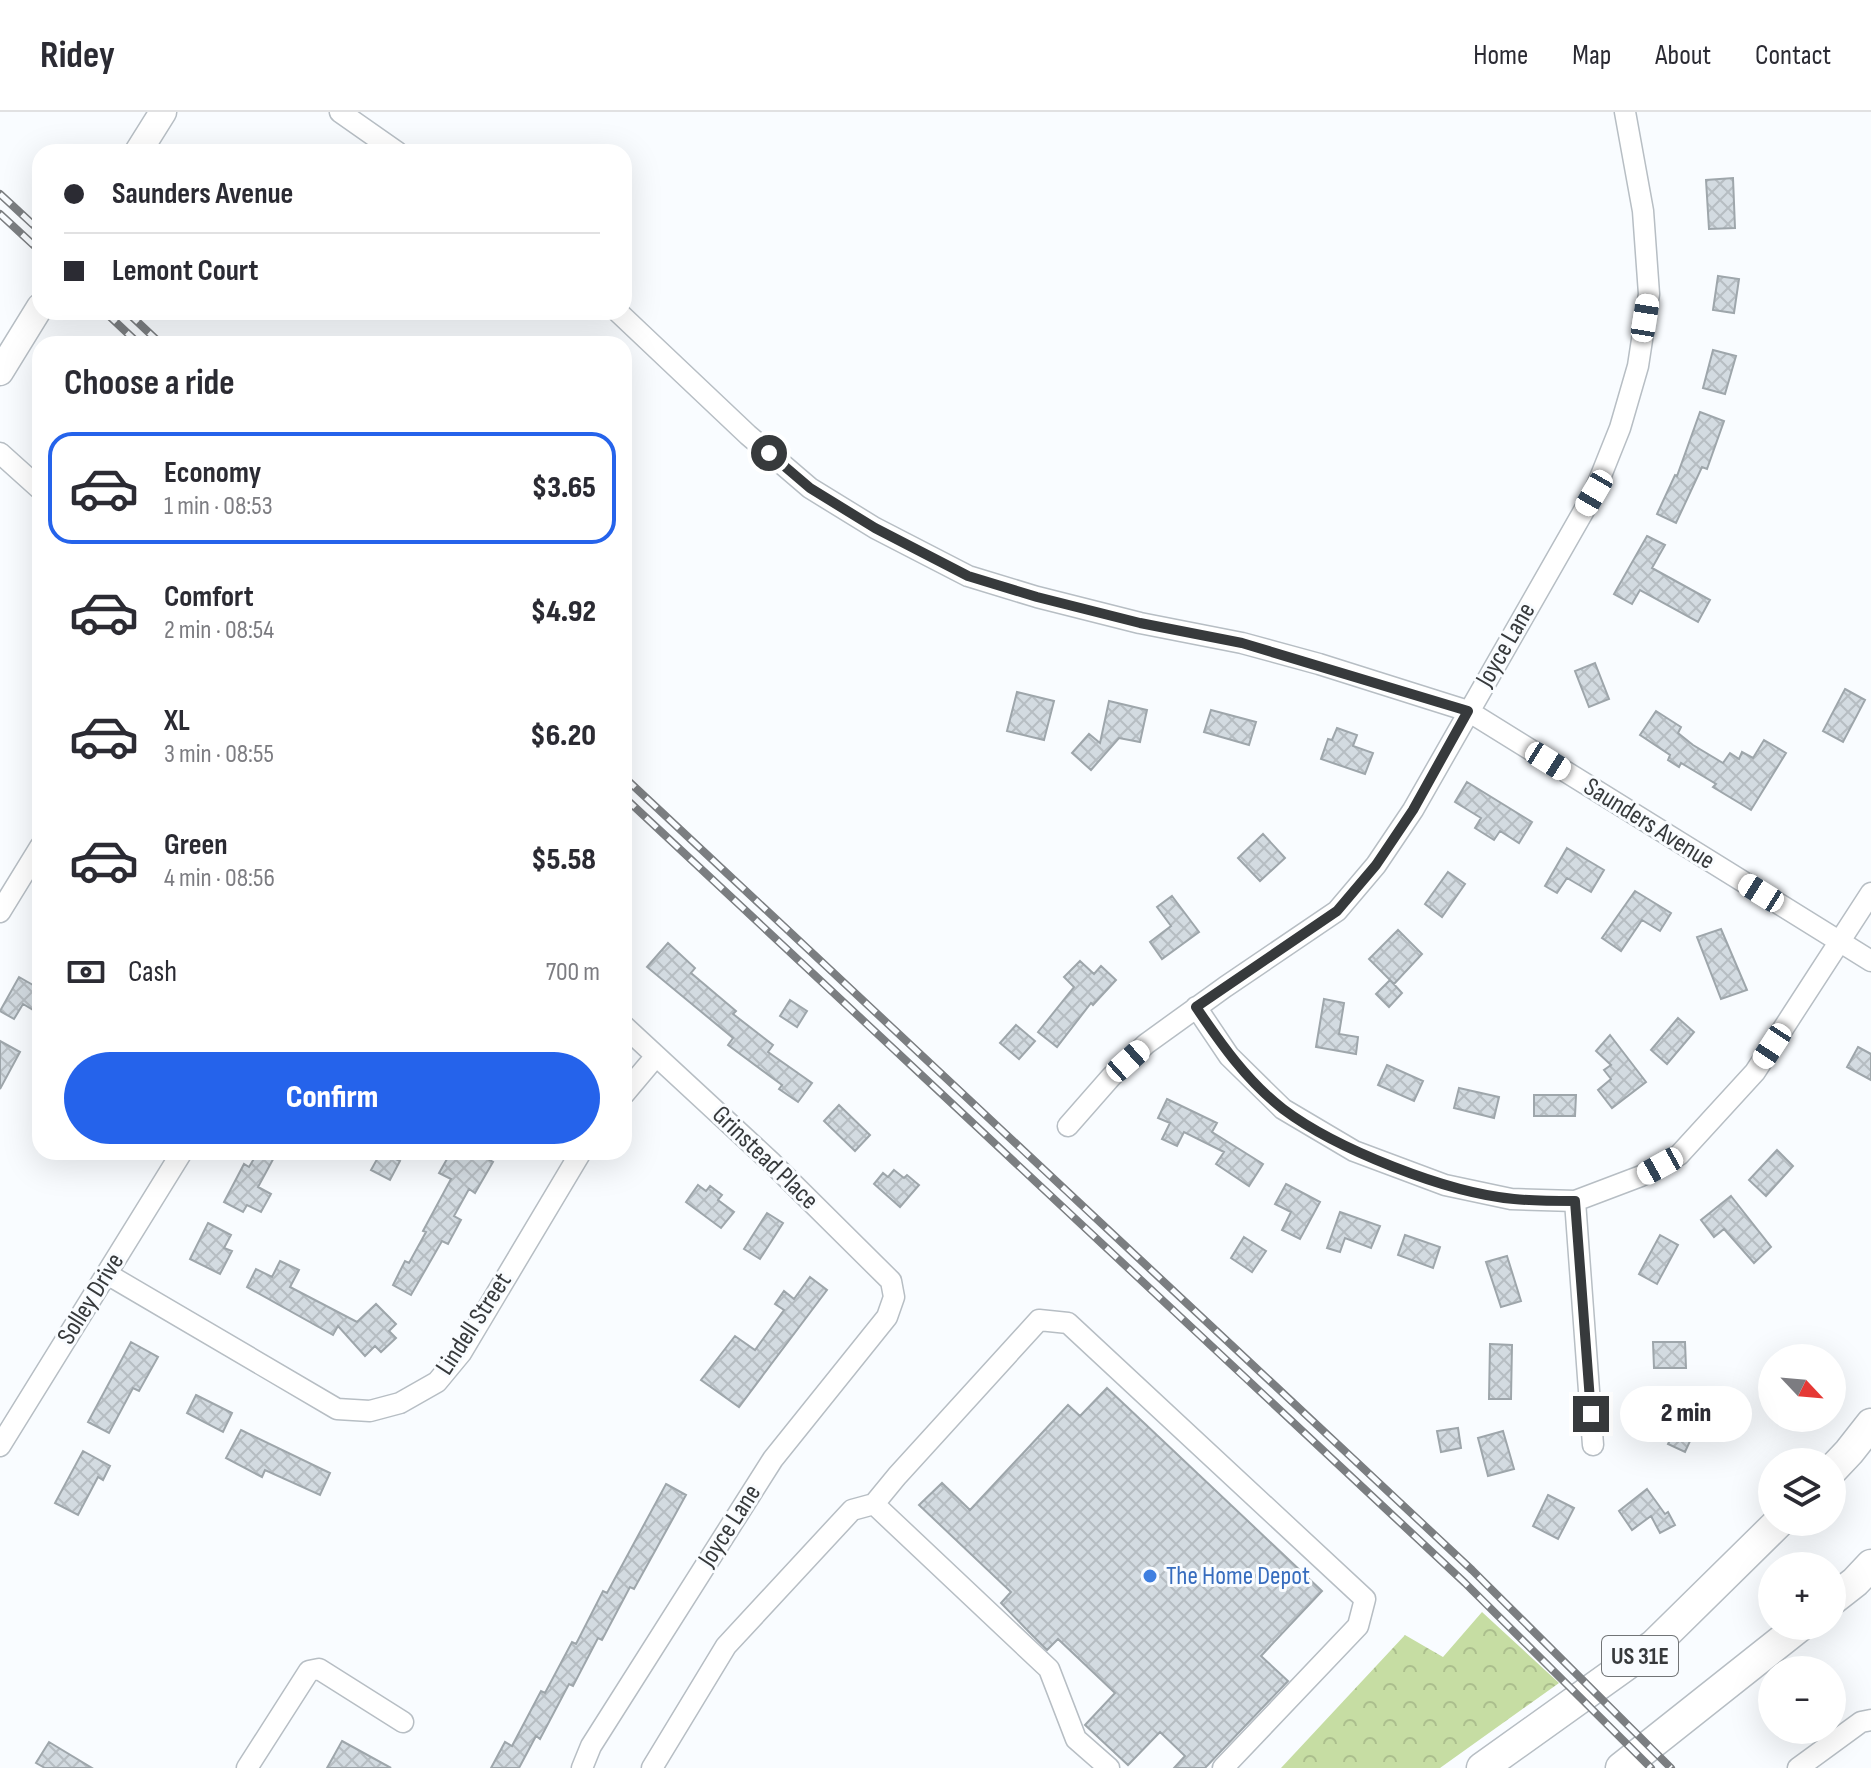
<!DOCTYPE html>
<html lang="en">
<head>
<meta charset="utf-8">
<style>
	:root { --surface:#fff; --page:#f7f7f7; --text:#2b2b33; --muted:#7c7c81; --line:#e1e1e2; --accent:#2563eb }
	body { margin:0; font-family:"Sofia Sans Condensed",sans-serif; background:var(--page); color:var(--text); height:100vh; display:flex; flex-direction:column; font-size:30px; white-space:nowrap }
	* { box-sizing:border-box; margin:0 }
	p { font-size:26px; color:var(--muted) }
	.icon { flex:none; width:44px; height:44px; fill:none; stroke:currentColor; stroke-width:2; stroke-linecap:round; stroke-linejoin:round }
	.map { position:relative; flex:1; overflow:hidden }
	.details { position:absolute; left:32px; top:224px; width:600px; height:824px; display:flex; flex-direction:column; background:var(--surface); border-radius:24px; box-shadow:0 8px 32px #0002 }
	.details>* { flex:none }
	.top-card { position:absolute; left:32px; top:32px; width:600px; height:176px; border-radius:24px; box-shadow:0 8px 32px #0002; display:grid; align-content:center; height:176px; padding:0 32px; background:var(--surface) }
	.needle { width:52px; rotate:116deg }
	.tools { position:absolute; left:1758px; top:1232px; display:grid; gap:16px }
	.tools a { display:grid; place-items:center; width:88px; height:88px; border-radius:50%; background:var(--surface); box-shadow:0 8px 32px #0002; font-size:40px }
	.end { position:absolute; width:36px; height:36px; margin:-18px; border:10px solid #373a3c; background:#fff; box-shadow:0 0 0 4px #fff }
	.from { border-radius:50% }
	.bubble { position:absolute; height:56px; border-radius:28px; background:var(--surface); box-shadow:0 8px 32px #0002; font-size:26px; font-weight:800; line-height:56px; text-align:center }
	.car { position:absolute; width:24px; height:48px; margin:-24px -12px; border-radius:10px; box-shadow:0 0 6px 2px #0007; background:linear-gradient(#fff 24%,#345 0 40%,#fff 0 76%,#345 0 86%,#fff 0) }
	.top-card b { display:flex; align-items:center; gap:28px; height:76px; font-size:30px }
	.top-card b+b { border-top:2px solid var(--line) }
	.top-card i { width:20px; height:20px; background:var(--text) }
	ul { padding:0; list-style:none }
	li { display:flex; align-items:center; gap:24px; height:112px; margin:0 16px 12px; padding:0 16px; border:4px solid transparent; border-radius:24px }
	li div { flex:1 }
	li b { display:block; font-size:30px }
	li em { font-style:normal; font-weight:800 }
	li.selected { border-color:var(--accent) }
	li>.icon { width:72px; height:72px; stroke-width:1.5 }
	h2 { padding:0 32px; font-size:36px; line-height:96px }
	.pay { display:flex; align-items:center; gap:20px; height:88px; padding:0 32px; font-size:30px }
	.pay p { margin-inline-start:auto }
	.button { display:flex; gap:16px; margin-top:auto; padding:16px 32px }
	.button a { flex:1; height:92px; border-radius:48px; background:var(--accent); color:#fff; font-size:32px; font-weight:800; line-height:92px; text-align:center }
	header { display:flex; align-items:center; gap:48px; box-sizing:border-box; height:112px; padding:0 40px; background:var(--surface); border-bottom:2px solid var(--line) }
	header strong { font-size:38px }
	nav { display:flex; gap:44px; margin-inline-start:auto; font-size:28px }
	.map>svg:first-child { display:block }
	.forest { fill:url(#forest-crowns) }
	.building { fill:url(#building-cross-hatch); stroke:#9ea6ab; stroke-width:2 }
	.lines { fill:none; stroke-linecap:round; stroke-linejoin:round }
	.minor-casing { stroke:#b7bec4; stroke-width:23 }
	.major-casing { stroke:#b7bec4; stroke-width:29 }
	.highway-casing { stroke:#b7bec4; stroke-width:33 }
	.minor { stroke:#fff; stroke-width:20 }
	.major { stroke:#fff; stroke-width:26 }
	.highway { stroke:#fff; stroke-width:30 }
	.rail-casing { stroke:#7b7e81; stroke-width:8 }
	.rail { stroke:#f9fcff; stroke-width:5; stroke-dasharray:15; stroke-linecap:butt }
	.route { stroke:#373a3c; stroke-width:10 }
	.shop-dot { fill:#3f7fe0; stroke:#f9fcff; stroke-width:3 }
	.labels { text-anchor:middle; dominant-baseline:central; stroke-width:6; stroke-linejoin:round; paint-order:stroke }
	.shield { fill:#f9fcff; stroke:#717476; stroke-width:2 }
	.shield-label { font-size:24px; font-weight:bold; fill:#373a3c }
	.street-label { font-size:26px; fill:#373a3c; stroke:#f9fcff }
	.shop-label { font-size:26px; fill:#366cbe; stroke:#f9fcff; text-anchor:start }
</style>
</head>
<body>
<header>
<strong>Ridey</strong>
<nav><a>Home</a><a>Map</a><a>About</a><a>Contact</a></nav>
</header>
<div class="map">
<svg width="1871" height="1656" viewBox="0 0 1871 1656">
	<defs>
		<pattern id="forest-crowns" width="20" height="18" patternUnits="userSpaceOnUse" patternTransform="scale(2)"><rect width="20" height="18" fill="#c6dda3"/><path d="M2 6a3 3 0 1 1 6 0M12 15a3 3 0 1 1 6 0" fill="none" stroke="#abbe8d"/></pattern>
		<pattern id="building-cross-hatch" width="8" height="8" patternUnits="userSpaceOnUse" patternTransform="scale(2)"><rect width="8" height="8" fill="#d3dbe1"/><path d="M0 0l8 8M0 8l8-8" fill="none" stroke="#b6bdc2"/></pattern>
	</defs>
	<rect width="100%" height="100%" fill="#f9fcff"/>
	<!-- forest -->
	<path class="forest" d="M1482 1500 1559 1571 1440 1656H1281L1405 1523 1443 1545Z"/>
	<!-- building -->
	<path class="building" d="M1733 66 1735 116 1709 117 1706 68Z
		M1718 164 1739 167 1734 201 1713 198Z
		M1713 238 1736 244 1725 282 1703 276Z
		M1700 300 1724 309 1707 357 1702 355 1676 411 1657 402 1675 363 1677 364Z
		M1647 424 1665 433 1652 456 1710 488 1698 510 1640 478 1632 492 1614 482Z
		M1595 551 1609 587 1589 595 1575 559Z
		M1845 577 1865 588 1843 630 1823 619Z
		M1017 580 1054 589 1044 628 1007 619Z
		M1109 589 1147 598 1140 630 1119 626 1091 658 1072 641 1089 622 1100 631Z
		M1211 598 1256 610 1249 633 1204 620Z
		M1656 599 1681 615 1678 621 1693 633 1723 651 1730 641 1739 647 1742 640 1753 646 1764 628 1786 641 1751 698 1713 675 1716 672 1681 651 1679 655 1668 648 1670 643 1640 623Z
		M1337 616 1357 623 1353 634 1373 641 1365 662 1321 647 1328 627 1332 628Z
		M1467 670 1532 710 1519 731 1500 719 1494 728 1475 716 1481 706 1455 690Z
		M1263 722 1285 746 1260 769 1238 746Z
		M1567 736 1604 758 1591 780 1567 766 1557 781 1545 774Z
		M1448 760 1465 772 1442 805 1425 792Z
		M1635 779 1671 801 1660 819 1642 808 1621 839 1602 826Z
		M1172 784 1199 820 1162 847 1150 830 1171 814 1157 795Z
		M1721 817 1747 878 1721 887 1697 825Z
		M1398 818 1422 842 1394 872 1369 847Z
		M668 831 695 856 691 861 736 899 733 902 773 933 768 940 812 971 798 990 779 977 782 973 728 933 733 926 647 855Z
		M1080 849 1094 862 1101 854 1116 868 1093 893 1091 891 1057 935 1038 920 1074 875 1064 865Z
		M19 865 40 877V890L35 899 23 892 14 907 0 899Z
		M1390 868 1402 881 1389 895 1376 882Z
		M1324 887 1344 891 1339 922 1358 925 1356 942 1316 935Z
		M790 888 807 899 797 915 780 904Z
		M1678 906 1694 920 1667 952 1651 938Z
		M1016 913 1035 929 1019 947 1000 931Z
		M1610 923 1646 970 1612 996 1598 978 1611 967 1604 958 1611 953 1596 939Z
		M0 929 20 940 0 977Z
		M1858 935 1871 942V968L1847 955Z
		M1387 953 1423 969 1414 989 1378 973Z
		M1459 976 1499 985 1494 1006 1454 996Z
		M1534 983H1576L1575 1004H1534Z
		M1167 987 1217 1011 1212 1020 1263 1052 1249 1074 1216 1052 1224 1040 1184 1020 1177 1034 1162 1027 1170 1011 1158 1006Z
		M839 993 870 1023 855 1039 824 1009Z
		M1777 1038 1793 1054 1766 1084 1749 1068Z
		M258 1040H277L258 1075 271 1082 261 1100 247 1093 243 1100 224 1090 244 1052 249 1055Z
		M381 1040 400 1049 390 1068 371 1058Z
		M451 1040H475L493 1050 475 1081 469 1077 454 1104 461 1108 448 1132 442 1129 411 1183 393 1173 405 1149 409 1151 426 1120 423 1119 451 1067 439 1061Z
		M894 1058 904 1066 907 1063 919 1073 900 1095 874 1072 883 1061 888 1065Z
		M1286 1072 1320 1090 1300 1127 1282 1118 1291 1100 1275 1092Z
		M698 1073 706 1079 710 1074 722 1083 718 1088 734 1100 721 1116 686 1090Z
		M1731 1084 1771 1135 1754 1151 1724 1117 1714 1125 1701 1108Z
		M1340 1100 1380 1114 1371 1136 1345 1126 1340 1140 1327 1136Z
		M767 1101 783 1111 760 1147 744 1137Z
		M208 1111 231 1123 224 1136 232 1139 220 1162 190 1147Z
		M1405 1123 1440 1135 1433 1156 1398 1143Z
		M1660 1123 1678 1133 1657 1172 1639 1162Z
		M1244 1125 1266 1139 1252 1160 1231 1146Z
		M1507 1144 1521 1189 1501 1195 1486 1150Z
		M280 1149 299 1158 290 1175 357 1210 376 1192 396 1212 389 1219 396 1226 381 1240 375 1234 365 1244 338 1214 333 1223 247 1175 256 1157 272 1165Z
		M810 1165 827 1178 739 1295 701 1268 735 1224 755 1238 784 1198 775 1192 784 1179 794 1187Z
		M131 1230 158 1245 139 1279 133 1276 109 1321 88 1310Z
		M1653 1230H1685L1686 1256H1654Z
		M1490 1232 1512 1233 1511 1287H1489Z
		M1107 1276 1322 1479 1261 1544 1288 1569 1205 1656H1174L1185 1644 1160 1620 1128 1653 1085 1613 1115 1581 1058 1527 1047 1538 1029 1520 1001 1491 1011 1480 919 1393 942 1371 970 1398 1068 1293 1080 1304Z
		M196 1283 232 1301 223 1320 187 1301Z
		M1680 1308 1696 1316 1685 1340 1668 1332Z
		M1458 1316 1461 1336 1441 1340 1437 1319Z
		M241 1318 330 1361 320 1383 265 1358 262 1365 226 1346Z
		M1503 1319 1514 1357 1488 1364 1478 1326Z
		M83 1339 110 1354 103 1368 98 1365 78 1403 55 1391Z
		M666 1372 686 1383 634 1477 630 1475 602 1528 598 1526 573 1574 569 1572 540 1627 536 1624 519 1656H491L505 1630 512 1634 541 1579 545 1581 572 1530 576 1532 603 1479 607 1481Z
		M1647 1377 1665 1402 1668 1400 1675 1413 1660 1421 1651 1404 1632 1418 1619 1399Z
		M1548 1383 1574 1396 1558 1427 1533 1414Z
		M342 1629 391 1656H327Z
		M49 1630 92 1656H45L36 1651Z"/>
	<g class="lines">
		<!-- minor casing -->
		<g class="minor-casing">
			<path id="minor" d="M340 0 397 40
				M618 200 748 323 810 376 875 416 968 464 1037 485 1140 511 1242 531 1319 552 1468 599 1871 849
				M0 341 40 377
				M0 800 40 735
				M1196 895 1229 944 1283 997 1354 1039 1445 1073 1511 1087 1575 1089 1641 1064 1679 1043 1755 960 1871 781
				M624 982 656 944
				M1068 1014 1111 965 1146 932 1225 875 1337 799 1376 753 1413 698 1594 381 1620 316 1638 254 1649 182 1643 99 1625 0
				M1575 1089 1593 1333
				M107 1162 337 1297 370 1299 400 1291 437 1270 461 1241 581 1040
				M0 1334 182 1040
				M874 1392 1049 1557 1076 1627 1109 1656
				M247 1656 309 1559 319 1557 403 1610
				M582 1656 591 1634 773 1347 887 1205 894 1185 891 1169 771 1050 624 914
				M652 1656 726 1534 852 1398 874 1392 897 1364 1039 1208 1068 1211 1365 1487 1358 1514 1223 1656
				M1798 1656 1861 1610 1871 1608"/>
		</g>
		<!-- major casing -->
		<g class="major-casing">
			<path id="major" d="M138 40 163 0
				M0 260 40 195"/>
		</g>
		<!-- highway casing -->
		<g class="highway-casing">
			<path id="highway" d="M1832 1358 1849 1340 1871 1312
				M1832 1488 1855 1470 1871 1453
				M1482 1656 1654 1533 1779 1410
				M1621 1656 1800 1514"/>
		</g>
		<!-- minor -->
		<use href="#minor" class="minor"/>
		<!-- major -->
		<use href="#major" class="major"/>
		<!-- highway -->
		<use href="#highway" class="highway"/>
		<!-- rail casing -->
		<g class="rail-casing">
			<path id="rail" d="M0 82 40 119
				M0 102 40 139
				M105 200 139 232
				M127 200 161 232
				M624 665 1472 1458 1671 1656
				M624 685 1465 1471 1651 1656"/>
		</g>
		<!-- rail -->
		<use href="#rail" class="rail"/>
	</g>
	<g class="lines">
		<!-- route -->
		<path class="route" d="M769 341 810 376 875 416 968 464 1037 485 1140 511 1242 531 1468 599 1413 698 1376 753 1337 799 1196 895C1221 932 1247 969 1283 997 1336 1037 1447 1081 1514 1087 1534 1089 1555 1089 1575 1089L1591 1302"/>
	</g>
	<!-- markers -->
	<circle class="shop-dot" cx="1150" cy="1464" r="8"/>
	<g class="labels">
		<!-- shield labels -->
		<rect class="shield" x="1602" y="1524" width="76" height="40" rx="6"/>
		<g class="shield-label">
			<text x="1640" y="1544">US 31E</text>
		</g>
		<!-- street labels -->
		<g class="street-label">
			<text transform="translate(1506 533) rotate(-60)">Joyce Lane</text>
			<text transform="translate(1649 712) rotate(32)">Saunders Avenue</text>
			<text transform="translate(765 1046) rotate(44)">Grinstead Place</text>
			<text transform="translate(91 1187) rotate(-58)">Solley Drive</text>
			<text transform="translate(474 1212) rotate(-57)">Lindell Street</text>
			<text transform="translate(730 1414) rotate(-57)">Joyce Lane</text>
		</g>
		<!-- shop labels -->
		<g class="shop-label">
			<text x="1166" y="1464">The Home Depot</text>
		</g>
	</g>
</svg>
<div class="tools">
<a><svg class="needle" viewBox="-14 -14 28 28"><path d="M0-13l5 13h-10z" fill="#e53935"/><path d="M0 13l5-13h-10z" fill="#7c7c81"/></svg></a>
<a><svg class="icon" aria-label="layers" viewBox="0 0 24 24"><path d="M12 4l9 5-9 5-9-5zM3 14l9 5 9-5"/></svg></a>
<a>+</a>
<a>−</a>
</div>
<i class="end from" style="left:769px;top:341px"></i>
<i class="end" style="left:1591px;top:1302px"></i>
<div class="bubble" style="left:1620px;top:1274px;width:132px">2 min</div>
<i class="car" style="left:1645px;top:206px;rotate:9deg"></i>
<i class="car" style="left:1594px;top:381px;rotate:210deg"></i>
<i class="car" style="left:1548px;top:649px;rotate:122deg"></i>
<i class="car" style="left:1761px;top:781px;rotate:302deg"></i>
<i class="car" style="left:1772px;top:934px;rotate:213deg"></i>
<i class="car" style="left:1128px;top:949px;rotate:48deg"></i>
<i class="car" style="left:1660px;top:1054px;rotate:241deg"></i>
<div class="top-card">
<b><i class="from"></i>Saunders Avenue</b>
<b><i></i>Lemont Court</b>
</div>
<section class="details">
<h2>Choose a ride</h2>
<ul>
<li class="selected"><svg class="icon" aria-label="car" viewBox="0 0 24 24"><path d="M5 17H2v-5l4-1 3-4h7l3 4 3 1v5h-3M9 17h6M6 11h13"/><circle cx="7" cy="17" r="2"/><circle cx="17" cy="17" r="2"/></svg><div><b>Economy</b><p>1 min · 08:53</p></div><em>$3.65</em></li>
<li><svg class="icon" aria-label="car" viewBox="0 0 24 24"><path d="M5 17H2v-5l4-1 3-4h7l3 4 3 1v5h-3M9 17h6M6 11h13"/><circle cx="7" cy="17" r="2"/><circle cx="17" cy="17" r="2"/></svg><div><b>Comfort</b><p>2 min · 08:54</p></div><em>$4.92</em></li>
<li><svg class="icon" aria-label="car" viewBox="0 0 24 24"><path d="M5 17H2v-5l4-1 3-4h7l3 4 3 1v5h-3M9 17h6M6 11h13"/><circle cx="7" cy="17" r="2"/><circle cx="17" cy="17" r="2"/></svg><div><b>XL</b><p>3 min · 08:55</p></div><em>$6.20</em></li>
<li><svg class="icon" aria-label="car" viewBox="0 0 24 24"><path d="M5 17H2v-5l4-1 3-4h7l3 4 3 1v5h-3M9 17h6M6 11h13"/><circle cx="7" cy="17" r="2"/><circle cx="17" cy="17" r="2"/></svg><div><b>Green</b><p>4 min · 08:56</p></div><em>$5.58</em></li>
</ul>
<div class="pay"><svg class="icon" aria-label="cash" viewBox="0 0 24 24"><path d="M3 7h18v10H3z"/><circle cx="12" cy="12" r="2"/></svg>Cash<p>700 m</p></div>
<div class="button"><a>Confirm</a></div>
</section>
</div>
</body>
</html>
